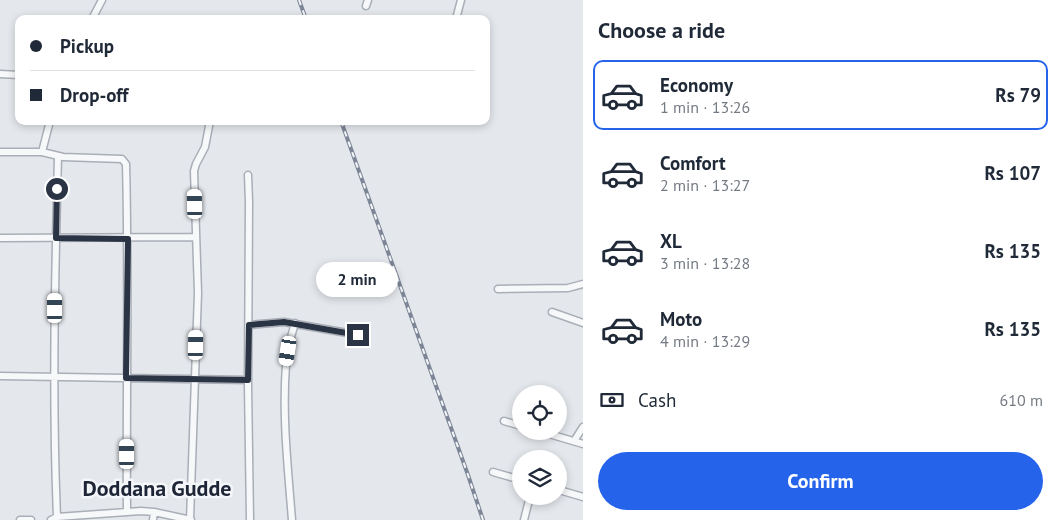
<!DOCTYPE html>
<html lang="en">
<head>
<meta charset="utf-8">
<style>
	:root { --surface:#fff; --page:#f6f6f7; --text:#1f2937; --muted:#747a83; --line:#e0e1e3; --accent:#2563eb }
	body { margin:0; font-family:"PT Sans",sans-serif; background:var(--page); color:var(--text); height:100vh; display:flex; flex-direction:column; font-size:19px; white-space:nowrap }
	* { box-sizing:border-box; margin:0 }
	p { font-size:16px; color:var(--muted) }
	.icon { flex:none; width:28px; height:28px; fill:none; stroke:currentColor; stroke-width:2; stroke-linecap:round; stroke-linejoin:round }
	.map { position:relative; flex:1; overflow:hidden }
	.sheet { display:flex; flex-direction:column; background:var(--surface); width:475px }
	.sheet>* { flex:none }
	.top-card { position:absolute; left:15px; top:15px; width:475px; height:110px; border-radius:10px; box-shadow:0 2px 8px #0003; display:grid; align-content:center; height:110px; padding:0 15px; background:var(--surface) }
	.fabs { position:absolute; left:512px; top:385px; display:grid; gap:10px }
	.fabs a { display:grid; place-items:center; width:55px; height:55px; border-radius:50%; background:var(--surface); box-shadow:0 2px 8px #0003; font-size:25px }
	.end { position:absolute; width:22px; height:22px; margin:-11px; border:6px solid #2b3445; background:#fff; box-shadow:0 0 0 2px #fff }
	.from { border-radius:50% }
	.bubble { position:absolute; height:35px; border-radius:18px; background:var(--surface); box-shadow:0 2px 8px #0003; font-size:16px; font-weight:700; line-height:35px; text-align:center }
	.car { position:absolute; width:15px; height:30px; margin:-15px -8px; border-radius:6px; box-shadow:0 0 4px 1px #0007; background:linear-gradient(#fff 24%,#345 0 40%,#fff 0 76%,#345 0 86%,#fff 0) }
	.top-card b { display:flex; align-items:center; gap:18px; height:48px; font-size:19px }
	.top-card b+b { border-top:1px solid var(--line) }
	.top-card i { width:12px; height:12px; background:var(--text) }
	ul { padding:0; list-style:none }
	li { display:flex; align-items:center; gap:15px; height:70px; margin:0 10px 8px; padding:0 5px; border:2px solid transparent; border-radius:10px }
	li div { flex:1 }
	li b { display:block; font-size:19px }
	li em { font-style:normal; font-weight:700 }
	li.current { border-color:var(--accent) }
	li>.icon { width:45px; height:45px; stroke-width:1.5 }
	h2 { padding:0 15px; font-size:22px; line-height:60px }
	.pay { display:flex; align-items:center; gap:12px; height:55px; padding:0 15px; font-size:19px }
	.pay p { margin-inline-start:auto }
	.button { display:flex; gap:10px; margin-top:auto; padding:10px 15px }
	.button a { flex:1; height:58px; border-radius:30px; background:var(--accent); color:#fff; font-size:20px; font-weight:700; line-height:58px; text-align:center }
	main { display:flex; flex:1; min-height:0 }
	.map>svg:first-child { display:block }
	.lines { fill:none; stroke-linecap:round; stroke-linejoin:round }
	.minor-casing { stroke:#a9aeb7; stroke-width:9 }
	.minor { stroke:#f7f8fa; stroke-width:6 }
	.rail-casing { stroke:#7d8696; stroke-width:4 }
	.rail { stroke:#f4f6f9; stroke-width:2; stroke-dasharray:5.5; stroke-linecap:butt }
	.route { stroke:#2b3445; stroke-width:6 }
	.labels { text-anchor:middle; dominant-baseline:central; stroke-width:5; stroke-linejoin:round; paint-order:stroke }
	.district-label { font-size:22px; font-weight:bold; fill:#1d2536; stroke:#f4f6f9 }
</style>
</head>
<body>
<main>
<div class="map">
<svg width="583" height="520" viewBox="0 0 583 520">
	<rect width="100%" height="100%" fill="#e4e7ec"/>
	<g class="lines">
		<!-- minor casing -->
		<g class="minor-casing">
			<path id="minor" d="M366 6 368 0
				M92 19 102 0
				M456 19 461 0
				M0 74 19 75
				M0 152H42L63 157 122 159 126 164C129 280 126 396 127 512
				M42 152 50 121
				M248 175 249 202 248 385 250 520
				M0 238 195 237
				M498 289 568 288 583 284
				M552 312 583 323
				M249 325 284 322 359 335
				M0 376 248 380
				M504 421 521 426
				M539 431 583 444
				M574 441 583 427
				M493 472 521 480
				M559 490 583 497
				M57 517C52 397 55 276 58 156
				M20 520H31
				M51 520 57 517 141 511 154 512 191 520
				M153 520 154 512
				M190 520 198 293 194 171 196 164 205 147 210 121
				M292 520C288 469 282 416 286 365 287 351 291 336 295 323
				M524 520 530 496"/>
		</g>
		<!-- minor -->
		<use href="#minor" class="minor"/>
		<!-- rail casing -->
		<g class="rail-casing">
			<path id="rail" d="M299 0 306 19
				M341 121 468 475 483 520"/>
		</g>
		<!-- rail -->
		<use href="#rail" class="rail"/>
	</g>
	<g class="lines">
		<!-- route -->
		<path class="route" d="M57 189 56 238 128 239 126 378 248 380 249 325 284 322 358 335"/>
	</g>
	<g class="labels">
		<!-- district labels -->
		<g class="district-label">
			<text x="157" y="488">Doddana Gudde</text>
		</g>
	</g>
</svg>
<div class="fabs">
<a><svg class="icon" aria-label="locate" viewBox="0 0 24 24"><circle cx="12" cy="12" r="6"/><path d="M12 2v4M12 18v4M2 12h4M18 12h4"/></svg></a>
<a><svg class="icon" aria-label="layers" viewBox="0 0 24 24"><path d="M12 4l9 5-9 5-9-5zM3 14l9 5 9-5"/></svg></a>
</div>
<i class="end from" style="left:57px;top:189px"></i>
<i class="end" style="left:358px;top:335px"></i>
<div class="bubble" style="left:316px;top:262px;width:82px">2 min</div>
<i class="car" style="left:195px;top:204px;rotate:359deg"></i>
<i class="car" style="left:55px;top:308px;rotate:0deg"></i>
<i class="car" style="left:196px;top:345px;rotate:1deg"></i>
<i class="car" style="left:288px;top:351px;rotate:189deg"></i>
<i class="car" style="left:127px;top:454px;rotate:0deg"></i>
<div class="top-card">
<b><i class="from"></i>Pickup</b>
<b><i></i>Drop-off</b>
</div>
</div>
<section class="sheet">
<h2>Choose a ride</h2>
<ul>
<li class="current"><svg class="icon" aria-label="car" viewBox="0 0 24 24"><path d="M5 17H2v-5l4-1 3-4h7l3 4 3 1v5h-3M9 17h6M6 11h13"/><circle cx="7" cy="17" r="2"/><circle cx="17" cy="17" r="2"/></svg><div><b>Economy</b><p>1 min · 13:26</p></div><em>Rs 79</em></li>
<li><svg class="icon" aria-label="car" viewBox="0 0 24 24"><path d="M5 17H2v-5l4-1 3-4h7l3 4 3 1v5h-3M9 17h6M6 11h13"/><circle cx="7" cy="17" r="2"/><circle cx="17" cy="17" r="2"/></svg><div><b>Comfort</b><p>2 min · 13:27</p></div><em>Rs 107</em></li>
<li><svg class="icon" aria-label="car" viewBox="0 0 24 24"><path d="M5 17H2v-5l4-1 3-4h7l3 4 3 1v5h-3M9 17h6M6 11h13"/><circle cx="7" cy="17" r="2"/><circle cx="17" cy="17" r="2"/></svg><div><b>XL</b><p>3 min · 13:28</p></div><em>Rs 135</em></li>
<li><svg class="icon" aria-label="car" viewBox="0 0 24 24"><path d="M5 17H2v-5l4-1 3-4h7l3 4 3 1v5h-3M9 17h6M6 11h13"/><circle cx="7" cy="17" r="2"/><circle cx="17" cy="17" r="2"/></svg><div><b>Moto</b><p>4 min · 13:29</p></div><em>Rs 135</em></li>
</ul>
<div class="pay"><svg class="icon" aria-label="cash" viewBox="0 0 24 24"><path d="M3 7h18v10H3z"/><circle cx="12" cy="12" r="2"/></svg>Cash<p>610 m</p></div>
<div class="button"><a>Confirm</a></div>
</section>
</main>
</body>
</html>
